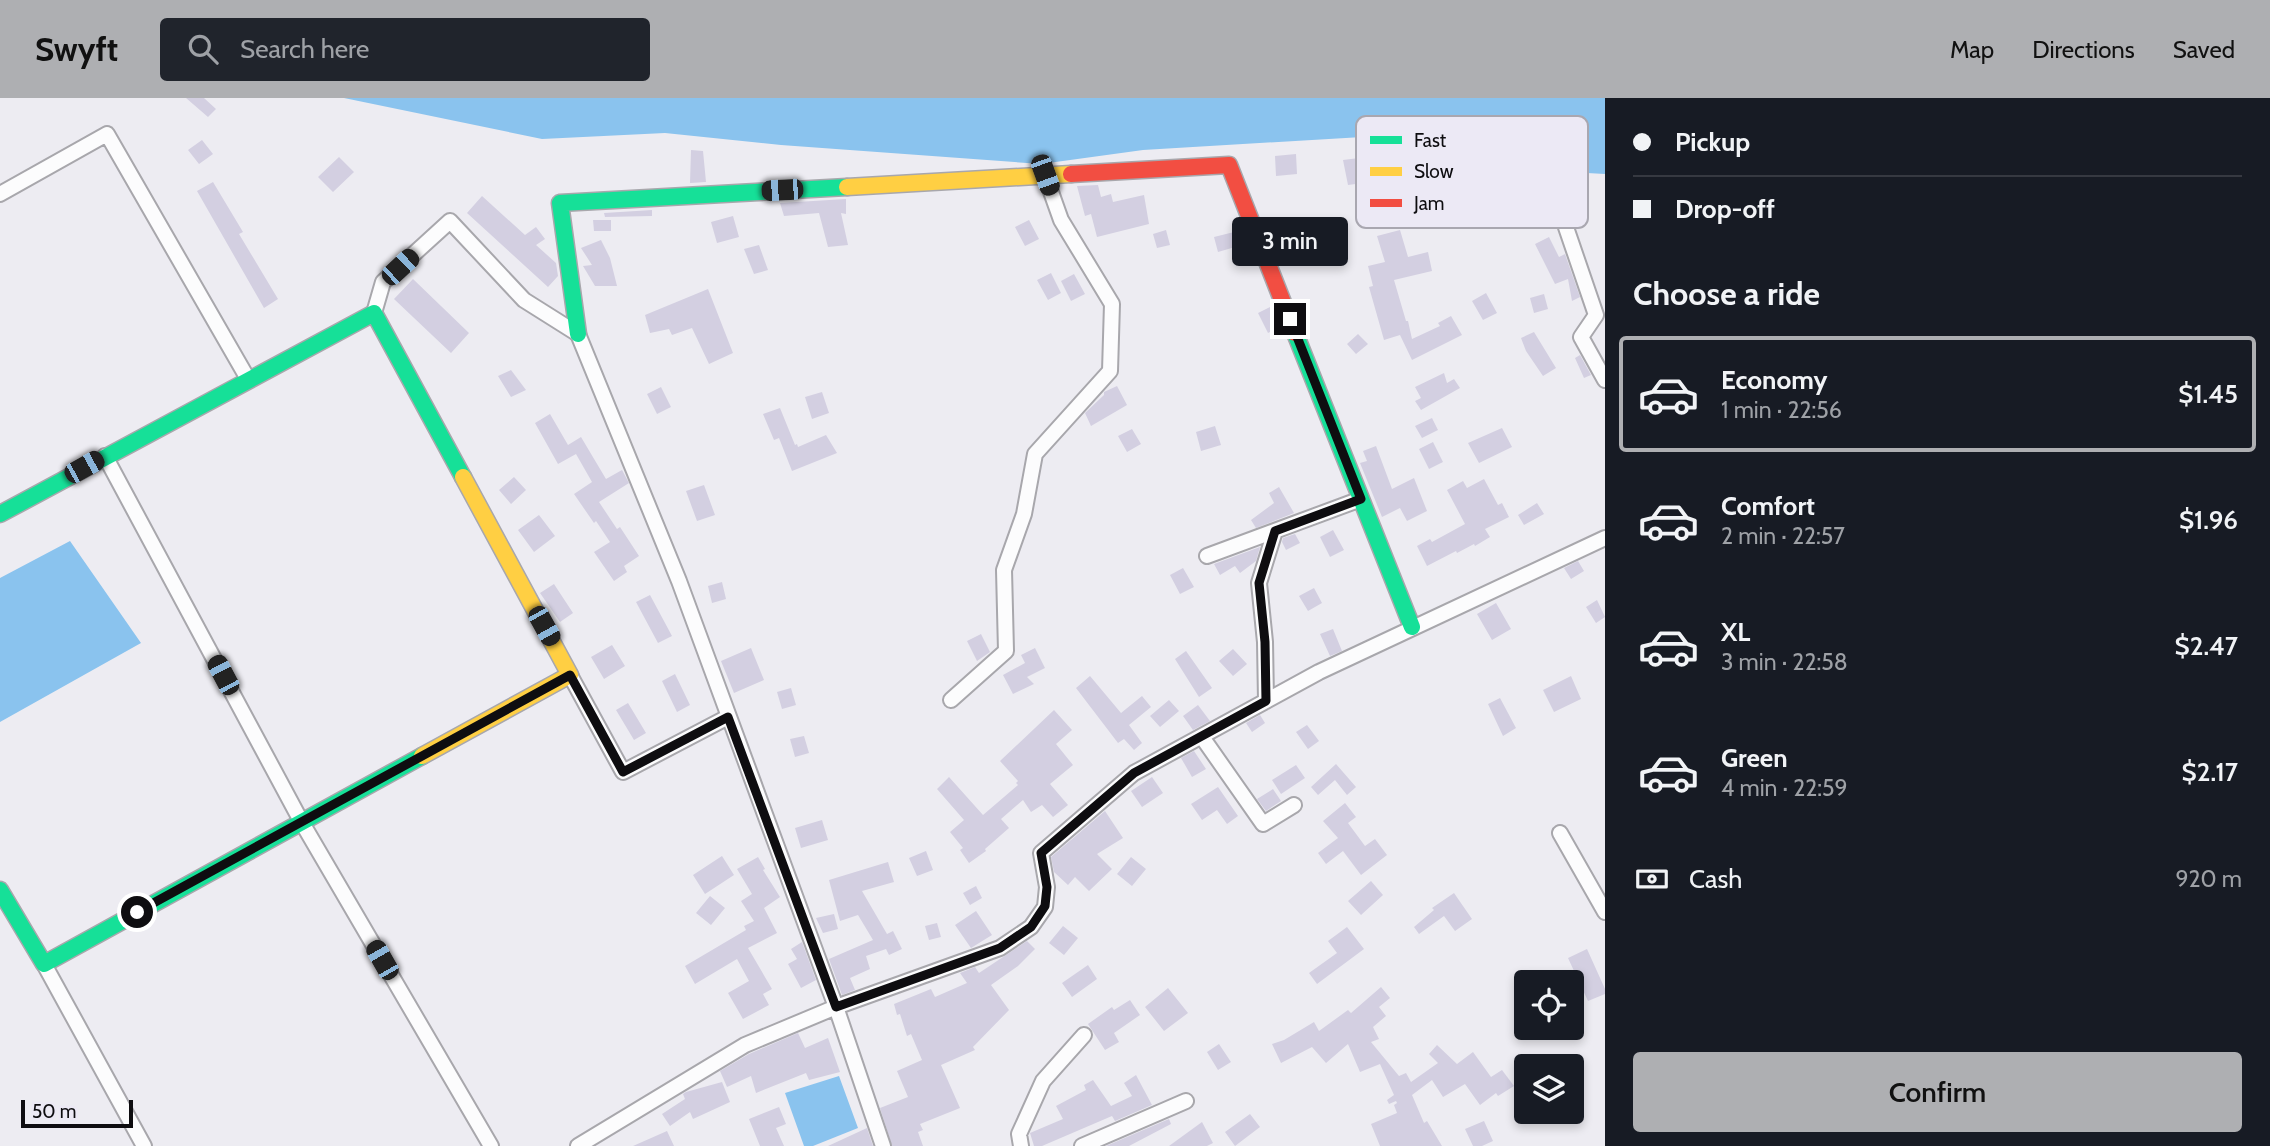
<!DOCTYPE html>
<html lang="en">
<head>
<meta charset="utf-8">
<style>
	:root { --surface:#171b24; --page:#20242c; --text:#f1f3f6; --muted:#9ea1a6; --line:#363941; --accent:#aeafb2 }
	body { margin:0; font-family:Cabin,sans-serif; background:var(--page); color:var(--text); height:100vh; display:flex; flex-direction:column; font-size:26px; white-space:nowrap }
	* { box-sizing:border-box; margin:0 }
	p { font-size:23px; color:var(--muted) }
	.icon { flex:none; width:38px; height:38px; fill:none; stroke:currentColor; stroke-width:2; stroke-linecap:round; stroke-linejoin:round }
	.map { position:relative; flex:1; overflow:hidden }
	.drawer { display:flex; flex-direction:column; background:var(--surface); width:665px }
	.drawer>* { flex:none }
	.banner { display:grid; align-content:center; height:154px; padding:0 28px; background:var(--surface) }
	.fabs { position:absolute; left:1514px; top:872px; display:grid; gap:14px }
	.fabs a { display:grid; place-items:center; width:70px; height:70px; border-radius:7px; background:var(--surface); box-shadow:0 4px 10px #0003; font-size:35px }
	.scale { position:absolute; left:21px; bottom:18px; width:112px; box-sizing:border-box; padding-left:7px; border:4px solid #0e0d10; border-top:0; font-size:19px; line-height:24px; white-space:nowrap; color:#0e0d10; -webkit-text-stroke:5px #ece9f5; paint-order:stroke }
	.end { position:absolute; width:32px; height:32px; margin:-16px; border:9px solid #0e0d10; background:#fff; box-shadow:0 0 0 4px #fff }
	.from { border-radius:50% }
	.bubble { position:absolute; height:49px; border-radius:7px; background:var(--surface); box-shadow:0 4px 10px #0003; font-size:23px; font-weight:600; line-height:49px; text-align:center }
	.car { position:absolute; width:21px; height:42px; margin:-21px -10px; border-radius:9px; box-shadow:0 0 5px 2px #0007; background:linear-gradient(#222 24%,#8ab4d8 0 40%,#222 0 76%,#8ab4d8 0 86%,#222 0) }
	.banner b { display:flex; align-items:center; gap:24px; height:66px; font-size:26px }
	.banner b+b { border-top:2px solid var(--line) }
	.banner i { width:18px; height:18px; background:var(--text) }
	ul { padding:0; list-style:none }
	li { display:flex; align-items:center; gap:21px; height:116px; margin:0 14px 10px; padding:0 14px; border:4px solid transparent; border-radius:7px }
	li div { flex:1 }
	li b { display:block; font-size:26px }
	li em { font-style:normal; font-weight:600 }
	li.selected { border-color:var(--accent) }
	li>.icon { width:63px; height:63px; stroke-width:1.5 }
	h2 { padding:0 28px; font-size:32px; line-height:84px }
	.pay { display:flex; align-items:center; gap:18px; height:77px; padding:0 28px; font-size:26px }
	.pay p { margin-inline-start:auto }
	.action { display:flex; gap:14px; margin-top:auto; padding:14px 28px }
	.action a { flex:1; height:80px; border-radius:7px; background:var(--accent); color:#111; font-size:28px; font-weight:600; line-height:80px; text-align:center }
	header { display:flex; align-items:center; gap:42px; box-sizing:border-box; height:98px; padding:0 35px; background:var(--accent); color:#111 }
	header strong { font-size:33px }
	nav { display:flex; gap:38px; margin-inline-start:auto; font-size:24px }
	.search { width:490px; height:63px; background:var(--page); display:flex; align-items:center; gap:18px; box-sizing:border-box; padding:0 24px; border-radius:7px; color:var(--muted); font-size:26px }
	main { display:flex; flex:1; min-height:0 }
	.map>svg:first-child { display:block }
	.water { fill:#8ac3ee }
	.building { fill:#d3cfe1 }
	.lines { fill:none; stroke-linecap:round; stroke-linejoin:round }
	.street-casing { stroke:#a8a7ac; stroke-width:18 }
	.fast-casing { stroke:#a8a7ac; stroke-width:19 }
	.slow-casing { stroke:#a8a7ac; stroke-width:19 }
	.jam-casing { stroke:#a8a7ac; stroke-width:19 }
	.street { stroke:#fcfcfd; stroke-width:14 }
	.fast { stroke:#16e098; stroke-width:16 }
	.slow { stroke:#ffcf43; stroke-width:16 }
	.jam { stroke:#f24e42; stroke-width:16 }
	.route { stroke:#0e0d10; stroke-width:9 }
	.key { fill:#ece9f5; stroke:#a9a7b0; stroke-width:2 }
	.key-label { font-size:19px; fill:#0e0d10 }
</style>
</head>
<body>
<header>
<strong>Swyft</strong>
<div class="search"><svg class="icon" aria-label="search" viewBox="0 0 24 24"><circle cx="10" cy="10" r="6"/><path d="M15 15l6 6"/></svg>Search here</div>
<nav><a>Map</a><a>Directions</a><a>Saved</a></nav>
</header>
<main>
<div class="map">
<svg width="1605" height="1048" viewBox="0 0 1605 1048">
	<rect width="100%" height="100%" fill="#edecf2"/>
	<!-- water -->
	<path class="water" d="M344 0H1605V76L1587 75 1454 40 1396 37 1143 52 1041 66 781 47 665 35 542 41Z
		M70 443 141 545 0 624V480Z
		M839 978 858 1030 813 1048H804L785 995Z"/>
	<!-- building -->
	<path class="building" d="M186 0H204L216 11 208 19Z
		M202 42 213 56 199 66 188 52Z
		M691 52 703 53 706 84 690 85Z
		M1296 56 1297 76 1276 78 1275 58Z
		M339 59 354 74 333 94 318 79Z
		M1359 60 1363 85 1348 87 1343 62Z
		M213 84 243 134 239 136 278 201 264 210 197 93Z
		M1098 87 1101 99 1111 96 1113 104 1144 97 1149 126 1097 139 1091 116 1085 118 1077 88Z
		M482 98 525 137 536 129 545 141 536 147 556 165 558 178 548 189 467 115Z
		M846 101V116L841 115 848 147 828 149 819 115 784 118 780 105Z
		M652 112V118L605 119 604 115Z
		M733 118 739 139 717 145 711 124Z
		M593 122H611V133H594Z
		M1029 122 1039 141 1025 148 1015 129Z
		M1166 132 1170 147 1157 150 1153 136Z
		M1400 132 1408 159 1428 154 1432 173 1394 182 1406 223H1408L1412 241 1440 228 1438 225 1451 218 1462 237 1412 262 1400 237 1384 242 1369 189 1373 188 1368 168 1385 164 1377 138Z
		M1238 133 1242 147 1218 154 1214 139Z
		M1549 139 1559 159 1565 156 1580 199 1572 203 1568 181 1555 186 1535 146Z
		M601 142 610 160 617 188H595L583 168 592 167 581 150Z
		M1335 142 1339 162 1325 164 1321 145Z
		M759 147 768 172 754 176 744 151Z
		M1051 175 1061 195 1048 202 1037 182Z
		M1074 176 1085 196 1071 203 1061 183Z
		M413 181 469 235 451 255 394 201Z
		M708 191 733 255 709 266 692 230 672 237 669 231 650 235 645 217Z
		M1486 195 1497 215 1483 222 1472 203Z
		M1544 196 1548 211 1534 215 1530 200Z
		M1272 208 1280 229 1268 235 1258 215Z
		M1534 234 1556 270 1543 278 1526 253 1521 240Z
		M1358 236 1368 246 1356 256 1347 246Z
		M1580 257 1591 277 1584 280 1575 260Z
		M511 272 526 292 511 299 498 278Z
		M1444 275 1447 285 1454 281 1460 290 1421 312 1415 303 1421 300 1415 289Z
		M1117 288 1127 307 1091 328 1085 315 1104 297V294Z
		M661 289 671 309 657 316 647 296Z
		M822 294 829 315 812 321 805 299Z
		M780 310 795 347 797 346 798 349 826 337 837 355 792 373 779 340 774 342 763 316Z
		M550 316 568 347 581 339 606 381 622 372 629 385 599 404 617 431 620 429 639 458 624 468 627 474 614 483 594 454 610 444 596 423 594 425 574 396 592 384 576 356 558 366 535 325Z
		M1432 320 1438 332 1422 340 1415 328Z
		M1215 328 1221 347 1201 353 1196 334Z
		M1502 330 1512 349 1479 365 1468 345Z
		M1132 331 1141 346 1127 354 1118 338Z
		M1433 344 1443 364 1429 371 1419 351Z
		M1376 348 1392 391 1414 380 1427 413 1407 423 1400 410 1382 419 1360 365 1367 363 1363 353Z
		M514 379 526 392 511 406 499 392Z
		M1484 381 1498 407 1502 405 1509 419 1485 431 1490 439 1475 448 1474 446 1457 455 1456 453 1427 468 1417 448 1430 441 1432 444 1465 426 1447 392 1463 383 1467 390Z
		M704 387 715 417 697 423 686 393Z
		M1279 389 1294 415 1256 430 1251 422 1274 405 1269 395Z
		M1537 405 1544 416 1524 427 1518 417Z
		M539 417 555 438 534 454 518 432Z
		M1333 432 1344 452 1330 459 1320 439Z
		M1295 436 1300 445 1286 452 1282 444 1283 440Z
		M1260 449 1256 463 1240 475 1235 468 1220 477 1214 466Z
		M1578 463 1584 473 1571 481 1564 470Z
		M1183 470 1194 489 1180 496 1170 477Z
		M722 484 726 501 712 505 708 488Z
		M554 486 573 515 560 524 540 495Z
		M1314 490 1322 505 1308 513 1299 498Z
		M650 497 672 538 658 545 636 504Z
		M1597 502 1605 519 1596 525 1586 509Z
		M1496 505 1511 531 1492 542 1477 516Z
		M1333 531 1342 553 1330 558 1320 536Z
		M981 536 990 554 977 563 967 543Z
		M612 547 625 568 604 581 591 559Z
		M751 550 764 582 734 595 721 563Z
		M1035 550 1045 570 1027 579 1034 586 1013 596 1003 577 1025 565 1021 557Z
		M1233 551 1247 566 1233 578 1219 563Z
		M1186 553 1212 590 1199 599 1175 561Z
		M675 576 690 607 677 614 662 583Z
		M1090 578 1121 615 1142 598 1151 609 1129 627 1142 645 1134 652 1124 641 1118 645 1076 590Z
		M1571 578 1581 601 1554 614 1543 592Z
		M791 590 796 607 782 611 777 594Z
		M1500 600 1516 630 1503 638 1488 606Z
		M1169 602 1179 613 1160 629 1150 618Z
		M628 605 646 635 634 642 616 612Z
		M1198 607 1210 623 1193 632 1183 618Z
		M1054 612 1072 632 1056 646 1073 667 1050 686 1068 707 1053 719 1042 707 1031 714 1023 702 1001 721 1009 730 985 751 986 753 969 765 960 752 963 750 950 734 964 722 937 691 949 679 983 717 1018 687 1016 685 1018 683 1000 663Z
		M1260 617 1265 625 1252 634 1246 625Z
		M1307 627 1319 643 1308 651 1296 634Z
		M804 638 809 655 795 659 790 641Z
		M1194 653 1206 671 1192 679 1181 660Z
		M1336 666 1356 689 1347 697 1335 682 1318 697 1311 689Z
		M1296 667 1305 680 1281 696 1272 682Z
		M1152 679 1163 695 1142 709 1131 693Z
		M1218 689 1238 718 1227 726 1217 712 1202 722 1191 706Z
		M1273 691 1281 703 1266 713 1257 701Z
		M1345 705 1356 719 1348 725 1365 748 1375 741 1387 757 1361 777 1343 753 1326 766 1318 755 1338 740 1323 723Z
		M1105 713 1123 740 1097 756 1112 771 1089 793 1075 779 1068 787 1054 774 1051 759Z
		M822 722 828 742 801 750 795 730Z
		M926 753 933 772 917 778 909 760Z
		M722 758 734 777 705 796 693 777Z
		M758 759 765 771 763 772 780 799 764 810 777 835 748 850 772 891 763 896 769 907 743 921 728 895 749 883 737 861 695 886 685 868 746 832 744 828 754 823 741 803 752 796 737 771Z
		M1131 759 1146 771 1132 788 1117 776Z
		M888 764 894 784 862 793 887 836 893 833 902 851 889 857 886 851 866 858 870 871 850 880 855 892 842 897 829 861 873 842 858 817 840 823 829 782Z
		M1371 783 1383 797 1361 817 1348 803Z
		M976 788 982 800 970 807 963 795Z
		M1454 795 1472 821 1455 833 1444 818 1419 836 1414 829 1434 812 1432 810Z
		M710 798 725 810 711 827 696 815Z
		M976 813 992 837 971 850 955 827Z
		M834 816 838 831 823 835 816 820Z
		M937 825 941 839 929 842 925 828Z
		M1063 828 1078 840 1064 857 1049 845Z
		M1347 829 1364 851 1317 886 1309 875 1337 855 1328 843Z
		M1027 843 1035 851 1018 868 991 887 1009 912 973 949 975 952 941 967 960 1010 920 1026 923 1032 918 1034 923 1048H892L880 1010 908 999 897 973 922 962 911 936 907 938 900 916 897 917 894 906 931 891 935 899 967 885 960 875 975 869 979 875Z
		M802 844 816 882 801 890 788 866 797 861 791 851Z
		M1587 851 1605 891V896L1588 903 1568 860Z
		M1088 867 1097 881 1072 899 1062 885Z
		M1381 889 1390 900 1379 909 1386 918 1373 929 1379 941 1371 944 1399 978 1406 975 1411 984 1438 965 1429 956 1437 947 1457 966 1473 954 1491 979 1502 972 1514 988 1498 998 1496 995 1480 1007 1465 986 1443 999 1432 982 1412 997 1424 1025 1427 1023 1442 1048H1380L1371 1026 1397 1015 1394 1007 1397 1005 1396 1003 1389 1006 1387 1002 1394 997 1380 966 1360 974 1348 946 1326 965 1312 949 1281 965 1272 946 1284 942 1314 924 1319 933 1348 912 1351 915Z
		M1168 890 1188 915 1164 933 1145 909Z
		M1130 902 1140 917 1114 935 1119 944 1105 952 1088 926 1112 909 1114 912Z
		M798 935 805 950 828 940 840 974 809 982 806 975 756 995 751 978 727 989 720 973 749 956Z
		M1219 946 1231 964 1218 972 1207 954Z
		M1136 977 1152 1007 1115 1023 1112 1018 1042 1048H1034L1030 1035 1063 1021 1056 1008 1086 992 1084 987 1093 982 1111 1008 1132 998 1124 985Z
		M722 984 730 1004 693 1021 690 1014 670 1028 662 1016 685 1001 683 996 686 994Z
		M779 1009 786 1026 776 1030 784 1048H760L749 1021Z
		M1250 1016 1260 1029 1235 1048 1225 1034Z
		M1169 1021 1171 1026 1129 1048H1106Z
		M1484 1023 1493 1043 1482 1048H1473L1465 1031Z
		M1202 1024 1213 1045 1207 1048H1169Z
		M867 1030 873 1048H828Z
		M667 1033 674 1048H633Z"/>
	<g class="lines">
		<!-- street casing -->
		<g class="street-casing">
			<path id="street" d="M0 96 107 36 248 281
				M1557 103 1596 217 1581 239 1605 282
				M374 215 383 184 450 123 524 202 578 236 679 483 836 909 883 1048
				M105 358 301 723 491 1048
				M1207 458 1361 401
				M570 577 623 674 728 619
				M951 602 1006 553 1004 472 1024 416 1035 356 1110 273 1112 206 1061 122 1045 77
				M1266 603 1265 544 1259 485 1275 433
				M1202 639 1263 726 1294 707
				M1560 735 1605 814
				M44 866 144 1048
				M578 1048 745 947 836 909 1000 850 1031 829 1045 809 1047 789 1041 755 1134 675 1319 574 1605 440
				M1021 1048 1019 1036 1043 983 1084 937
				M1082 1048 1186 1003"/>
		</g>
		<!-- fast casing -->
		<g class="fast-casing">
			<path id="fast" d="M1295 235 1412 529
				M578 236 560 105 847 89
				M0 416 374 215 463 379
				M0 792 44 866 422 658"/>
		</g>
		<!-- slow casing -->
		<g class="slow-casing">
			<path id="slow" d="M847 89 1071 76
				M422 658 570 577 463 379"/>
		</g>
		<!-- jam casing -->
		<g class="jam-casing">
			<path id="jam" d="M1071 76 1229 67 1295 235"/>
		</g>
		<!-- street -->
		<use href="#street" class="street"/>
		<!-- fast -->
		<use href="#fast" class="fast"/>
		<!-- slow -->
		<use href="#slow" class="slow"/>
		<!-- jam -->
		<use href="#jam" class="jam"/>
	</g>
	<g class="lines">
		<!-- route -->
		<path class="route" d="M137 814 570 577 623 674 728 619 836 909 1000 850 1031 829 1045 808 1047 789 1041 755 1134 675 1266 603 1265 544 1259 485 1275 433 1361 401 1290 221"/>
	</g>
	<!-- legend -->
	<rect x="1356" y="18" width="232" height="112" rx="10" class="key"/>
	<rect x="1370" y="38" width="32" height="8" fill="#16e098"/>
	<rect x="1370" y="69" width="32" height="9" fill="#ffcf43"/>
	<rect x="1370" y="101" width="32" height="8" fill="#f24e42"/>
	<g class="key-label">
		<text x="1414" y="49">Fast</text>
		<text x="1414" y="80">Slow</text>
		<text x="1414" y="112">Jam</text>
	</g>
</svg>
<div class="fabs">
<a><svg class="icon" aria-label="locate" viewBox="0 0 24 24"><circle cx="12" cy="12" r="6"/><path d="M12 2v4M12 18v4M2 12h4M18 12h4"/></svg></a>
<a><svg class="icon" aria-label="layers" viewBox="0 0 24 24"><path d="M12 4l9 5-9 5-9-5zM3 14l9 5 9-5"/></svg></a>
</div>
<div class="scale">50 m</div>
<i class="end from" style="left:137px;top:814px"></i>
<i class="end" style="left:1290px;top:221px"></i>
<div class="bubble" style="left:1232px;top:119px;width:116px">3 min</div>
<i class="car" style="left:1045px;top:77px;rotate:160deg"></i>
<i class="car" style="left:782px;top:92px;rotate:267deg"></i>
<i class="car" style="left:400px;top:169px;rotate:47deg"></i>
<i class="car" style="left:84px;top:369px;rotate:61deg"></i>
<i class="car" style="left:544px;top:528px;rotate:151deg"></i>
<i class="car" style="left:223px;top:577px;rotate:332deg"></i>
<i class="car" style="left:382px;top:862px;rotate:330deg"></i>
</div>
<section class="drawer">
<div class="banner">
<b><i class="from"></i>Pickup</b>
<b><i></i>Drop-off</b>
</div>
<h2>Choose a ride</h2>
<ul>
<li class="selected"><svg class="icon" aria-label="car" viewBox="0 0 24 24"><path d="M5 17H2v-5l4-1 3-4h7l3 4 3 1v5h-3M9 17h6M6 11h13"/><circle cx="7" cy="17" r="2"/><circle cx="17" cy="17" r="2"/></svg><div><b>Economy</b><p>1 min · 22:56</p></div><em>$1.45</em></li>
<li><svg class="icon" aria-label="car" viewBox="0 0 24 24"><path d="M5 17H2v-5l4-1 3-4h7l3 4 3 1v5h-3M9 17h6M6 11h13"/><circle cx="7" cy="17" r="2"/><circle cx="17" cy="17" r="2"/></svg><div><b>Comfort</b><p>2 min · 22:57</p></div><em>$1.96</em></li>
<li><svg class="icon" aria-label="car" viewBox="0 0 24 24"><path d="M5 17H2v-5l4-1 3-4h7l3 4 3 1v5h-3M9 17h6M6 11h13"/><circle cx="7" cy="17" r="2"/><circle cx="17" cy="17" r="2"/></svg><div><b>XL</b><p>3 min · 22:58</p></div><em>$2.47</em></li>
<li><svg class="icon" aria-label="car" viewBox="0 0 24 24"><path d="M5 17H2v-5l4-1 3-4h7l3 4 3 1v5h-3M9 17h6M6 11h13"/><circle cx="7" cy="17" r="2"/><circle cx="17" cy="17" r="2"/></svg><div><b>Green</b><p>4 min · 22:59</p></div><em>$2.17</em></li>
</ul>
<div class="pay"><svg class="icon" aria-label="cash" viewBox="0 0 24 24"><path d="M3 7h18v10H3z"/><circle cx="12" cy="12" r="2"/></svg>Cash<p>920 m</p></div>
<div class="action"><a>Confirm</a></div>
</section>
</main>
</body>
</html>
